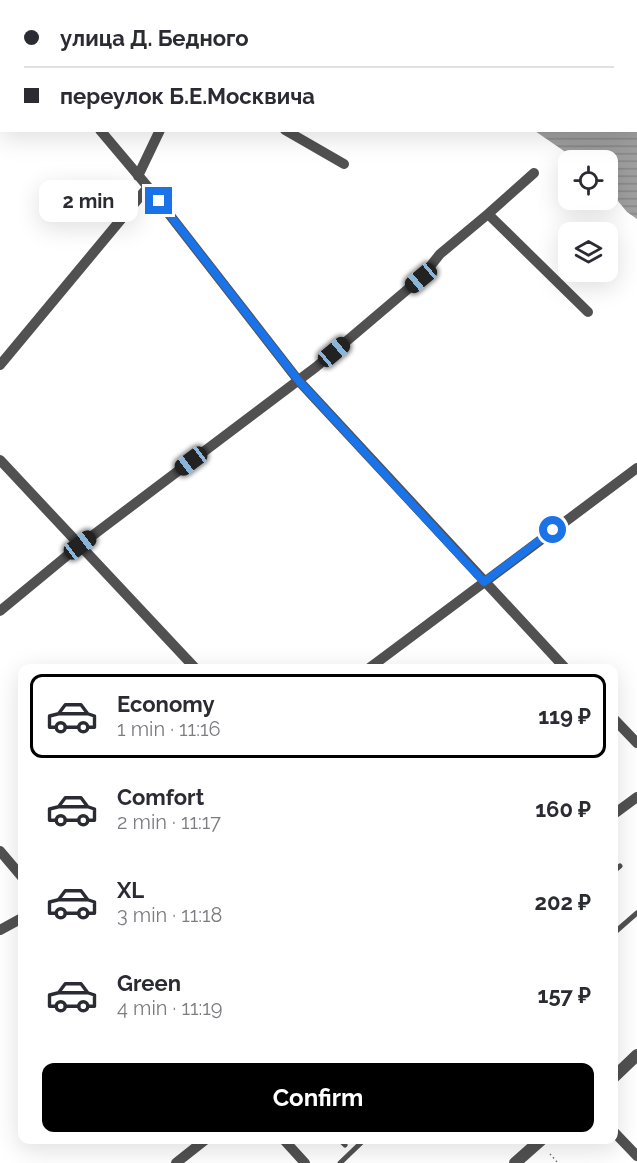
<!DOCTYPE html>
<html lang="en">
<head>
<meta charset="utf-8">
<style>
	:root { --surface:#fff; --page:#f7f7f7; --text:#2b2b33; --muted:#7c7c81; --line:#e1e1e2; --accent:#000 }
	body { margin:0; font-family:Raleway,sans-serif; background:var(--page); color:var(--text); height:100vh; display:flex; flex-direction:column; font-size:22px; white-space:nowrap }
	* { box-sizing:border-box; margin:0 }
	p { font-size:20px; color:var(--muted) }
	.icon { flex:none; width:33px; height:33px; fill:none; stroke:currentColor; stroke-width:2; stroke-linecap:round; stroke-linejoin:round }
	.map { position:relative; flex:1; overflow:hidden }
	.side { position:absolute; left:18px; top:664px; width:600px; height:480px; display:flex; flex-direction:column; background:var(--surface); border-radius:12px; box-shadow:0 6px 24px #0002 }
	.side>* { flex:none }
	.banner { position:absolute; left:0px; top:0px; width:638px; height:132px; box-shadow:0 6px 24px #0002; display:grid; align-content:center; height:132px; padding:0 24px; background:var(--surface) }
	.controls { position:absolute; left:558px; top:150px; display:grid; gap:12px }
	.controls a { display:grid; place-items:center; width:60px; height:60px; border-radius:12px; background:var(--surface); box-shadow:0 6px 24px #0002; font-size:30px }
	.end { position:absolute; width:27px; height:27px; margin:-14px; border:8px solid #1a73e8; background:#fff; box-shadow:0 0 0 3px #fff }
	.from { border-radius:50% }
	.bubble { position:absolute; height:42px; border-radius:12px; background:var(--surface); box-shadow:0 6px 24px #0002; font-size:20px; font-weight:700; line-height:42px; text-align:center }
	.car { position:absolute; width:18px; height:36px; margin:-18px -9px; border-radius:8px; box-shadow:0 0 4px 2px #0007; background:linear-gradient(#222 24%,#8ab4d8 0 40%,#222 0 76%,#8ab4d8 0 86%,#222 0) }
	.banner b { display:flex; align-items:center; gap:21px; height:57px; font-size:22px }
	.banner b+b { border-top:2px solid var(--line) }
	.banner i { width:15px; height:15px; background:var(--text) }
	ul { padding:10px 0 0; list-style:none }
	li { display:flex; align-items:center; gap:18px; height:84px; margin:0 12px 9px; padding:0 12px; border:3px solid transparent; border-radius:12px }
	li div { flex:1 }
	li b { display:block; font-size:22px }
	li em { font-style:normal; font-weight:700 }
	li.active { border-color:var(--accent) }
	li>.icon { width:54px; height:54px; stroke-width:1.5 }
	.primary-button { display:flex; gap:12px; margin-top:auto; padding:12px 24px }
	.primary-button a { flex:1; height:69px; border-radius:12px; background:var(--accent); color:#fff; font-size:24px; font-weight:700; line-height:69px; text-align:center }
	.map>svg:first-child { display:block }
	.water { fill:url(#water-rules) }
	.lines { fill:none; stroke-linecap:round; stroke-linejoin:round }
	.path { stroke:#737373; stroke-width:1.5; stroke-dasharray:1.5 3; stroke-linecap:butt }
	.service { stroke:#515151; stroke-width:5 }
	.minor { stroke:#515151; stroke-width:10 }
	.tertiary { stroke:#515151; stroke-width:12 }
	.route { stroke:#1a73e8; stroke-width:8 }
</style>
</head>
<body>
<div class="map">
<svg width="637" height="1163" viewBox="0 0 637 1163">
	<defs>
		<pattern id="water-rules" width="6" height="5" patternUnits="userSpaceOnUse" patternTransform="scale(1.5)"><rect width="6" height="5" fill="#9f9f9f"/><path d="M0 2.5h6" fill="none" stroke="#878787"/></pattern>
	</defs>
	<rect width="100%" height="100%" fill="#fff"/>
	<!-- water -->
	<path class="water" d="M353 0H618L620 1 355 2Z
		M636 19 637 20V219L627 212 608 189V160H577L535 131 636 130Z"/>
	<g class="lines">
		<!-- path -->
		<path class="path" d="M550 1154 558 1163"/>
		<!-- service -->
		<path class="service" d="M614 871 620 866
			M614 933 637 913
			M340 1140 345 1145
			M340 1163 364 1140"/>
		<!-- minor -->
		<path class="minor" d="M0 13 2 15
			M100 130 148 187 298 380 566 669
			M285 130 344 164
			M138 176 160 130
			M488 214 588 312
			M0 365 148 187
			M0 460 196 669
			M0 611 80 545 316 367 421 278 440 254 488 214 534 173
			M368 669 637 468
			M614 719 637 743
			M614 814 637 797
			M0 851 22 877
			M0 930 22 918
			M614 1132 637 1156
			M284 1140 305 1163
			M176 1163 205 1140"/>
		<!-- tertiary -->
		<path class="tertiary" d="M614 1077 637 1055
			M515 1163 541 1140"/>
	</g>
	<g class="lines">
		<!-- route -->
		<path class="route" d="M159 201 298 380 484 582 553 530"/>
	</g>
</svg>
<div class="controls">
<a><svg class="icon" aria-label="locate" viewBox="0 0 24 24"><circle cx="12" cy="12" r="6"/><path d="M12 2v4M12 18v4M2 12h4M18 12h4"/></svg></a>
<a><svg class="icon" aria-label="layers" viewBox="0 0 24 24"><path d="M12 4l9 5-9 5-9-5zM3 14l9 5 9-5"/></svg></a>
</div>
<i class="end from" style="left:553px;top:530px"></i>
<i class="end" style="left:159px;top:201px"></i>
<div class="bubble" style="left:39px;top:180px;width:99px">2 min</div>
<i class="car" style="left:421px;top:278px;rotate:230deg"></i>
<i class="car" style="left:334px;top:352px;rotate:50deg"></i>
<i class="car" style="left:191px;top:461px;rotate:233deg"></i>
<i class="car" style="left:80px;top:545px;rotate:53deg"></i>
<div class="banner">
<b><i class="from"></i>улица Д. Бедного</b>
<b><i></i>переулок Б.Е.Москвича</b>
</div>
<section class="side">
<ul>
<li class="active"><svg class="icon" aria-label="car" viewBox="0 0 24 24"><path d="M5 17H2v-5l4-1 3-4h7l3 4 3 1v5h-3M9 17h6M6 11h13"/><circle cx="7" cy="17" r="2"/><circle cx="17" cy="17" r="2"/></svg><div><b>Economy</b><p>1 min · 11:16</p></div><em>119 ₽</em></li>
<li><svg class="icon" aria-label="car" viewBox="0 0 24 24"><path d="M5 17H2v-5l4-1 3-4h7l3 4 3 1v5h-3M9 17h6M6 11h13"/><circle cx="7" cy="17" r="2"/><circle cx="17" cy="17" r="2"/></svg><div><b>Comfort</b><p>2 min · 11:17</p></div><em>160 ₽</em></li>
<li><svg class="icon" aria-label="car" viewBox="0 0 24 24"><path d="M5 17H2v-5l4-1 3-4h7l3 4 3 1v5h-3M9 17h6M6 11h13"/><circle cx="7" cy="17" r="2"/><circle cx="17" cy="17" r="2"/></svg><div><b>XL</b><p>3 min · 11:18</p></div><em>202 ₽</em></li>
<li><svg class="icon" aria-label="car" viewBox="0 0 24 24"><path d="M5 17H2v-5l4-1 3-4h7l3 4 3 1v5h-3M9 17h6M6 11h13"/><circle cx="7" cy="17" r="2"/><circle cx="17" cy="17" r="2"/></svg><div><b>Green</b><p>4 min · 11:19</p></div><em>157 ₽</em></li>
</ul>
<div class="primary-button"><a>Confirm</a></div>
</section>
</div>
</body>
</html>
